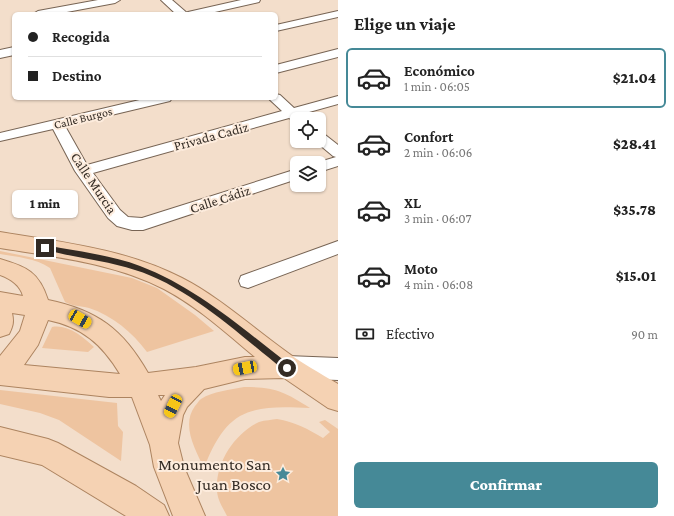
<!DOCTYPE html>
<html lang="es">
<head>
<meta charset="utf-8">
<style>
	:root { --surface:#fff; --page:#f6f6f6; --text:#222; --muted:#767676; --line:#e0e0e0; --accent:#458997 }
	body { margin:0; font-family:"Crimson Pro",serif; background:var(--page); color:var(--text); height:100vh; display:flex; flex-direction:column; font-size:15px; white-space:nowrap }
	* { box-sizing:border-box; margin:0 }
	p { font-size:13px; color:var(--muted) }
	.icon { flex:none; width:22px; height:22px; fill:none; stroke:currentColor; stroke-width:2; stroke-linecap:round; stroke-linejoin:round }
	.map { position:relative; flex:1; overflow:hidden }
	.details { display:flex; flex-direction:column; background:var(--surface); width:336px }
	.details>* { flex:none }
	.top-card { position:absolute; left:12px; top:12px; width:266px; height:88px; border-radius:6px; box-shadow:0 1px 3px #0004; display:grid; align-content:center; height:88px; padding:0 16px; background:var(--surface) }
	.controls { position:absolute; left:290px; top:112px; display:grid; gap:8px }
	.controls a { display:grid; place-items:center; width:36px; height:36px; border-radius:6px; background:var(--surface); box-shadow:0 1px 3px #0004; font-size:20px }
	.end { position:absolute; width:18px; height:18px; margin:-9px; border:5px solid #332b24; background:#fff; box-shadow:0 0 0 2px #fff }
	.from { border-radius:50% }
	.bubble { position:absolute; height:28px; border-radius:6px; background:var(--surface); box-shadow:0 1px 3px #0004; font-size:13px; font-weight:800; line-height:28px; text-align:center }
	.car { position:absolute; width:12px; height:24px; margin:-12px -6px; border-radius:5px; box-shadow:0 0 3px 1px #0007; background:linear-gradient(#f5c518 24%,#345 0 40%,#f5c518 0 76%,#345 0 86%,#f5c518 0) }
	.top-card b { display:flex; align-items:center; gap:14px; height:38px; font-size:15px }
	.top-card b+b { border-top:1px solid var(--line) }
	.top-card i { width:10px; height:10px; background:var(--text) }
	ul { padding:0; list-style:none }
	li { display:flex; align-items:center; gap:12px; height:60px; margin:0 8px 6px; padding:0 8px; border:2px solid transparent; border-radius:6px }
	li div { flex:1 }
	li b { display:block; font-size:15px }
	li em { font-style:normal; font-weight:800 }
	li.active { border-color:var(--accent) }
	li>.icon { width:36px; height:36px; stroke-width:1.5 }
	h2 { padding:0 16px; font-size:18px; line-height:48px }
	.pay { display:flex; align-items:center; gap:10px; height:44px; padding:0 16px; font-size:15px }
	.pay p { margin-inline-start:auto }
	.action { display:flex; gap:8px; margin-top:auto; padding:8px 16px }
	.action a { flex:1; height:46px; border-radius:6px; background:var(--accent); color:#fff; font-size:16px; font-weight:800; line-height:46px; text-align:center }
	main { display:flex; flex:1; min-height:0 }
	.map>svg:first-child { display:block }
	.green { fill:#eec4a0 }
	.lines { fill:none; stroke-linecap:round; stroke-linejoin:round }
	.minor-casing { stroke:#776454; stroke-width:2 }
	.tertiary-casing { stroke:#776454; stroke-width:2 }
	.primary-casing { stroke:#ad8460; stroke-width:2 }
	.minor { fill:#fff; fill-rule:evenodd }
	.tertiary { fill:#fff; fill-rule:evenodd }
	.primary { fill:#f5d2b3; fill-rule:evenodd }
	.route { fill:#332b24 }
	.labels { text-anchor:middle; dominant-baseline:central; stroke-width:4; stroke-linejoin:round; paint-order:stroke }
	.far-street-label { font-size:12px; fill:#332b24; stroke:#fdecdd }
	.street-label { font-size:14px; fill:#332b24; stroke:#fdecdd }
	.near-poi-label { font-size:17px; fill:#332b24; stroke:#fdecdd; text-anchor:end }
</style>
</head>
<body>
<main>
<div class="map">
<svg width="338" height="516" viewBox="0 0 338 516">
	<rect width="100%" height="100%" fill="#f3decb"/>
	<!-- green -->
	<path class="green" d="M0 251 132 278 157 288 195 315 214 331 147 352C132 332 113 316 89 308 81 306 71 306 65 302L50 268C36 258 16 257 0 254Z
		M52 327C68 324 83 337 94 347L88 352 42 348Z
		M244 387C274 387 284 391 310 408 250 405 227 408 204 468 195 449 181 425 195 406 197 404 199 400 201 399 213 391 230 390 244 387Z
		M0 390 117 403 118 426 123 432 121 461 59 420 40 413 0 404Z
		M277 419C295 422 308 429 323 438L330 432 319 422 325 420 338 429V516H227C223 508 217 499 217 490 215 463 235 433 259 422 265 420 272 420 277 419Z"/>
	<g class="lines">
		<!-- minor casing -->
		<g class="minor-casing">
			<path id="minor" d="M98 0H120L115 3 56 14H33L38 11Z
				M161 0H172L187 13 188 12 241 0H260L259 2 206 14H176Z
				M338 11V17L276 31V25Z
				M14 47V55L0 58V50Z
				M338 49V57L276 73V65Z
				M276 94 280 95 294 108 338 96V104L302 114 306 119H297V123L289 118 93 173 120 210 128 217 142 218 297 169V179L143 230H132L117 226 108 218 75 171 53 129 0 141V133L148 98H172L170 101 65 126 87 165 282 111 268 98H276Z
				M319 133 324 134 338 145V166L319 172V163H316L336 157 333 156 315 141H319Z
				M338 241V254L248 288 241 286 239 281 241 276Z"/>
		</g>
		<!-- tertiary casing -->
		<g class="tertiary-casing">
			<path id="tertiary" d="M287 356 338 358V380L287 378 278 375 274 367 278 359Z"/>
		</g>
		<!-- primary casing -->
		<g class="primary-casing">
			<path id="primary" d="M0 232C61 242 126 249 182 278 219 297 251 326 284 350 301 363 320 373 338 384V411L328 408 284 378 245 379 204 389 187 407 183 415 178 443 184 467 205 516H173L154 467 150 445 132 397H109L0 385V356L20 331 25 315 12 313C14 322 13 326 9 334L0 337V292L23 296C20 285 11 279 0 275V259C27 267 39 272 48 300 97 310 123 329 148 373L196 367 245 357H255C226 333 198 307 164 289 113 263 56 257 0 248ZM48 320C82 327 102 344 120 374L24 365 38 345ZM158 395H165L161 401Z
				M0 427 48 439 58 443 136 486 164 505 169 516H126L42 465 0 455Z"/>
		</g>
		<!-- minor -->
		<use href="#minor" class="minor"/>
		<!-- tertiary -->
		<use href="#tertiary" class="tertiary"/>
		<!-- primary -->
		<use href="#primary" class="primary"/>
	</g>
	<!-- route -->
	<path class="route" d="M45 245C75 251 112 255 140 266 196 287 243 329 290 365V370H284C241 336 188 286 135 270 105 260 73 258 43 249V246Z"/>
	<!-- icons -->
	<defs>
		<g id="sight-bare" transform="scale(1.2)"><path d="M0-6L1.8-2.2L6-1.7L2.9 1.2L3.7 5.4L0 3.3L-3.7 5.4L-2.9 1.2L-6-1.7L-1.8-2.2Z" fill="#458997" stroke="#fdecdd" stroke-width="2.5" paint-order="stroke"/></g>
	</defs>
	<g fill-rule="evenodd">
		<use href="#sight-bare" x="283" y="474"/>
	</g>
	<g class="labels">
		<!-- far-street labels -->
		<g class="far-street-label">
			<text transform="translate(83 118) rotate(-14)">Calle Burgos</text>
		</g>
		<!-- street labels -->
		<g class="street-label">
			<text transform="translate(211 136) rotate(-15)">Privada Cadiz</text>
			<text transform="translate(94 183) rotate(56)">Calle Murcia</text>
			<text transform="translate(220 199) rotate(-18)">Calle Cádiz</text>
		</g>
		<!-- near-poi labels -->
		<g class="near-poi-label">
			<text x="271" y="464">Monumento San<tspan x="271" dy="20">Juan Bosco</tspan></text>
		</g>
	</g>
</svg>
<div class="controls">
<a><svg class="icon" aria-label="locate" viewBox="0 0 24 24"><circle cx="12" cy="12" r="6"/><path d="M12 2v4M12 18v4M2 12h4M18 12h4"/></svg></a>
<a><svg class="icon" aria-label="layers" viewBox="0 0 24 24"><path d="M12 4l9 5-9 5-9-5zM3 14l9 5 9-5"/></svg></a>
</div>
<i class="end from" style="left:287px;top:368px"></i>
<i class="end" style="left:45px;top:248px"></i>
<div class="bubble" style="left:12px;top:190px;width:66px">1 min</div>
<i class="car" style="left:80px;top:319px;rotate:120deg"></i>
<i class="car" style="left:245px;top:368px;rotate:259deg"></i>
<i class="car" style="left:173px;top:406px;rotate:207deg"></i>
<div class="top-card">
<b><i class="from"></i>Recogida</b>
<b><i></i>Destino</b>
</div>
</div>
<section class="details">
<h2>Elige un viaje</h2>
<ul>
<li class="active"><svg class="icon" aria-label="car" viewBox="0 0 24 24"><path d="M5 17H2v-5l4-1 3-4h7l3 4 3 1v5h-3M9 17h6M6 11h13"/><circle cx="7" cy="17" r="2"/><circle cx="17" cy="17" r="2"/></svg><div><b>Económico</b><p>1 min · 06:05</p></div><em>$21.04</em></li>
<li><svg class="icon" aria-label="car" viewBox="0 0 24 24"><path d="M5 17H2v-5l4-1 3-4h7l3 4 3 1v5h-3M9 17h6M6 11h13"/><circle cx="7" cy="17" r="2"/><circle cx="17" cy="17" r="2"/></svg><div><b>Confort</b><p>2 min · 06:06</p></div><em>$28.41</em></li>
<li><svg class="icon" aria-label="car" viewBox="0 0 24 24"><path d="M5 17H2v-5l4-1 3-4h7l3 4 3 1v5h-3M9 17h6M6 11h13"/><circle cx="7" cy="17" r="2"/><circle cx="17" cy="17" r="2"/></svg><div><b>XL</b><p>3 min · 06:07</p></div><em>$35.78</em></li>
<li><svg class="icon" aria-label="car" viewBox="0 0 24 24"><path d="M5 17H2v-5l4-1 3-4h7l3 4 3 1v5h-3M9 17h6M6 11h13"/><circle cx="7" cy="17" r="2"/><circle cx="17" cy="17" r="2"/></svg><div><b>Moto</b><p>4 min · 06:08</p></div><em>$15.01</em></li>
</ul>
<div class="pay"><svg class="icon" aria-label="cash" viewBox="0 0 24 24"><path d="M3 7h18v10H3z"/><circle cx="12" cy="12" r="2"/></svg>Efectivo<p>90 m</p></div>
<div class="action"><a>Confirmar</a></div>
</section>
</main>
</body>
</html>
